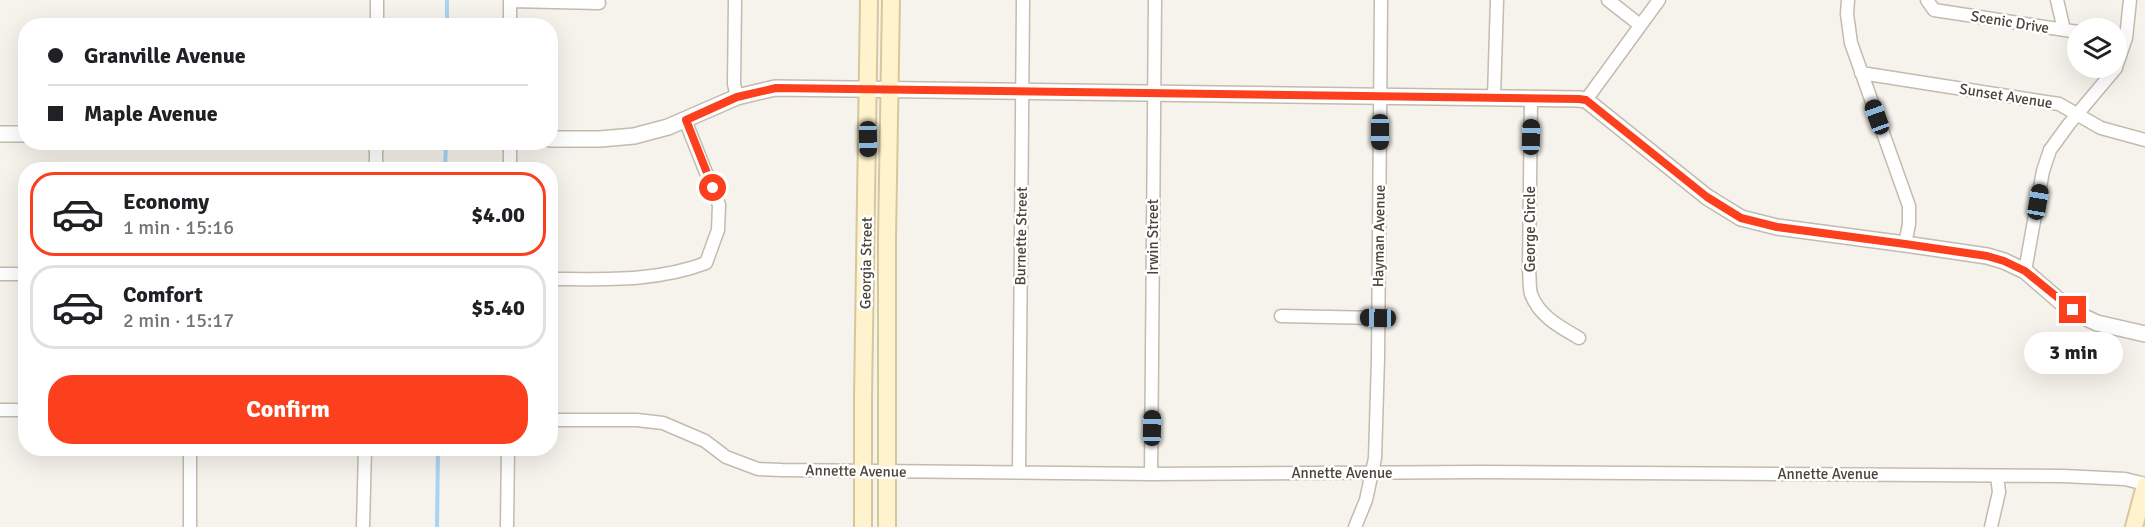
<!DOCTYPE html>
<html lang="en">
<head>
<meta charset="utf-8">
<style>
	:root { --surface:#fff; --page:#f2f2f2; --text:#202124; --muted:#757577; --line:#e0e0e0; --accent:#fc3f1d }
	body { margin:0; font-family:Signika,sans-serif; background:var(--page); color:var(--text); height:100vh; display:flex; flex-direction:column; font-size:22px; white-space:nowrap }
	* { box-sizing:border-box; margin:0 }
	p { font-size:20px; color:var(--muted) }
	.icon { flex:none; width:33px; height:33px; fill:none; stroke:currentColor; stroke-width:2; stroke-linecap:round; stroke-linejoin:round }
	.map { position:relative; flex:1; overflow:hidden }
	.sheet { position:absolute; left:18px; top:162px; width:540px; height:294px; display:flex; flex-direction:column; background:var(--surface); border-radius:24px; box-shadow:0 6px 24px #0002 }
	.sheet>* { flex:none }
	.top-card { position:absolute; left:18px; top:18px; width:540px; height:132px; border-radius:24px; box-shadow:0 6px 24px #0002; display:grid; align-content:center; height:132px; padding:0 30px; background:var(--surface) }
	.buttons { position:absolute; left:2067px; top:18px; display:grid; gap:12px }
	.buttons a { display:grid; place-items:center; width:60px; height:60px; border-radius:50%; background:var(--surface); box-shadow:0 6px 24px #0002; font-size:30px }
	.end { position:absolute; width:27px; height:27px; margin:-14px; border:8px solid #fc3f1d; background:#fff; box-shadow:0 0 0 3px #fff }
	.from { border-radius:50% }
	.bubble { position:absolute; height:42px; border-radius:21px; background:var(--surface); box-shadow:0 6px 24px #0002; font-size:20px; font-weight:700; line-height:42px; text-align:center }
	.car { position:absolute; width:18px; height:36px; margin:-18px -9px; border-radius:8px; box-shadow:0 0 4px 2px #0007; background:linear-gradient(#222 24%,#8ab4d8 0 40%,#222 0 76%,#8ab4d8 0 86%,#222 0) }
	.top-card b { display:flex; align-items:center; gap:21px; height:57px; font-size:22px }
	.top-card b+b { border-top:2px solid var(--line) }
	.top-card i { width:15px; height:15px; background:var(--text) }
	ul { padding:10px 0 0; list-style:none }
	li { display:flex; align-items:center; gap:18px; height:84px; margin:0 12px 9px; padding:0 18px; border:3px solid var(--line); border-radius:24px }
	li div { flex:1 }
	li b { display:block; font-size:22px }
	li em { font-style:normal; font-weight:700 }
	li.active { border-color:var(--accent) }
	li>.icon { width:54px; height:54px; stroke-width:1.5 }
	.button { display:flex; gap:12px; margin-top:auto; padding:12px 30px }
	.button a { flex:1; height:69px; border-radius:24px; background:var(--accent); color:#fff; font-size:24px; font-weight:700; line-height:69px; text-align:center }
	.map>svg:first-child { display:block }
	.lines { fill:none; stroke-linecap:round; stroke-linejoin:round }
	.stream { stroke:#a9d4f2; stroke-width:4 }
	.minor-casing { stroke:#c2bbae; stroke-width:15 }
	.tertiary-casing { stroke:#c2bbae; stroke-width:18 }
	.secondary-casing { stroke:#d6c79b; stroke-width:20 }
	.minor { stroke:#fff; stroke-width:12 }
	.tertiary { stroke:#fff; stroke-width:15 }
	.secondary { stroke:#fff3cd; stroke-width:16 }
	.route { stroke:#fc3f1d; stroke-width:8 }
	.labels { text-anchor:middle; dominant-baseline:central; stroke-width:5; stroke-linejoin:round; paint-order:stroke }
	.street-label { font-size:15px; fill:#4b4439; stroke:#fff }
</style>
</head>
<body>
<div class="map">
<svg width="2145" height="527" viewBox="0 0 2145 527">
	<rect width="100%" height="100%" fill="#f6f3ec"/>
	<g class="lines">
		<!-- stream -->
		<path class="stream" d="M447 26V0
			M445 170 446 142
			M437 527 438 448"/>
		<!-- minor casing -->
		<g class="minor-casing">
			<path id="minor" d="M735 0 734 84 737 97
				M1608 0 1640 25
				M1848 0 1847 14 1851 43 1909 206V224L1905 244
				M1927 0 1934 10 2078 32
				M2057 0 2064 30
				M510 1 599 3
				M377 26V0
				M510 26V0
				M2116 67 2126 38 2130 0
				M1861 73 2059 104 2101 128 2145 140
				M1494 97 1497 0
				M1531 98 1529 270C1530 277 1529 287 1531 294 1539 316 1560 327 1579 338
				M1586 100 1659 0
				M376 170V142
				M510 170V142
				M2025 271 2043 171 2050 150 2069 124 2116 68
				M0 274H26
				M550 279C604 279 656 282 706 263L718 230 719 205 685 120
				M1281 316 1378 318
				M0 410H26
				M550 420H637L663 423 705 441 726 457 758 469 782 470 1151 474 1479 472 2063 476 2125 479 2145 484
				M1019 472 1023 0
				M1151 474 1155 0
				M190 527V448
				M363 527 365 448
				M507 527 508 448
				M1355 527 1366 500 1375 458 1378 359 1381 0
				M1991 527 1999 492 1997 476"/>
		</g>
		<!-- tertiary casing -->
		<g class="tertiary-casing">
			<path id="tertiary" d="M0 134H26
				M550 139H600L634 136 668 127 737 97 775 88 1579 99 1586 100 1707 197 1741 218 1777 227 1905 244 1987 256 2004 261 2025 271 2062 303 2084 317 2097 323 2145 334"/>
		</g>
		<!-- secondary casing -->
		<g class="secondary-casing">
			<path id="secondary" d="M863 527V399L869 0
				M887 527V238L891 0
				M2134 527 2145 486"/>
		</g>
		<!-- minor -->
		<use href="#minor" class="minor"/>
		<!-- tertiary -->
		<use href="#tertiary" class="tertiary"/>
		<!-- secondary -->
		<use href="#secondary" class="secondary"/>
	</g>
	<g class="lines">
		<!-- route -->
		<path class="route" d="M713 188 686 120 737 97 776 88 1579 99 1586 100 1707 197 1741 218 1777 227 1905 244 1987 256 2004 261 2025 271 2073 310"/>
	</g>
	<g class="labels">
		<!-- street labels -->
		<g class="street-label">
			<text transform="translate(2010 22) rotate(9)">Scenic Drive</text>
			<text transform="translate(2006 96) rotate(9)">Sunset Avenue</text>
			<text transform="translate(1530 229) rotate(-90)">George Circle</text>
			<text transform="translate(1021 236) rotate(-89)">Burnette Street</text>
			<text transform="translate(1379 236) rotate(-89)">Hayman Avenue</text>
			<text transform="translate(1153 237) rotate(-90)">Irwin Street</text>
			<text transform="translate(866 263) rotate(-89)">Georgia Street</text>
			<text transform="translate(856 471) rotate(1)">Annette Avenue</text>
			<text x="1342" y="473">Annette Avenue</text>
			<text x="1828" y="474">Annette Avenue</text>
		</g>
	</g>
</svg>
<div class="buttons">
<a><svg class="icon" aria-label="layers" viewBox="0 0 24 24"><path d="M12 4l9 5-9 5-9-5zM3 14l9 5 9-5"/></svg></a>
</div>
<i class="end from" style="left:713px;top:188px"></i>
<i class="end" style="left:2073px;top:310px"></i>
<div class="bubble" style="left:2024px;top:332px;width:99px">3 min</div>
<i class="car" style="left:1877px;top:117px;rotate:340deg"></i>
<i class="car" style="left:1380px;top:132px;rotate:180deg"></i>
<i class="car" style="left:1531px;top:137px;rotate:1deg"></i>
<i class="car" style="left:868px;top:139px;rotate:179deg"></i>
<i class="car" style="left:2038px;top:202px;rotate:10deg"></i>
<i class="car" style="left:1378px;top:318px;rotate:271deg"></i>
<i class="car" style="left:1152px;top:428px;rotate:1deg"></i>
<div class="top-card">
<b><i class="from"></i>Granville Avenue</b>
<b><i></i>Maple Avenue</b>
</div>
<section class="sheet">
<ul>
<li class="active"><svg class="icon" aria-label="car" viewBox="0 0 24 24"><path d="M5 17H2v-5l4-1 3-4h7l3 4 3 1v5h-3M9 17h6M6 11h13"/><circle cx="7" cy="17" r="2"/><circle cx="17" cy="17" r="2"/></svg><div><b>Economy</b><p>1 min · 15:16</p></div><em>$4.00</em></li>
<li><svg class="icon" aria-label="car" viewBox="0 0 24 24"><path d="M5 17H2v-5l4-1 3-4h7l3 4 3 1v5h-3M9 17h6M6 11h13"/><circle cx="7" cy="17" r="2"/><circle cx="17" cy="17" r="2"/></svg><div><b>Comfort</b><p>2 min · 15:17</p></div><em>$5.40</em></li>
</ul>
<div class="button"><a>Confirm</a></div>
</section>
</div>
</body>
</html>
